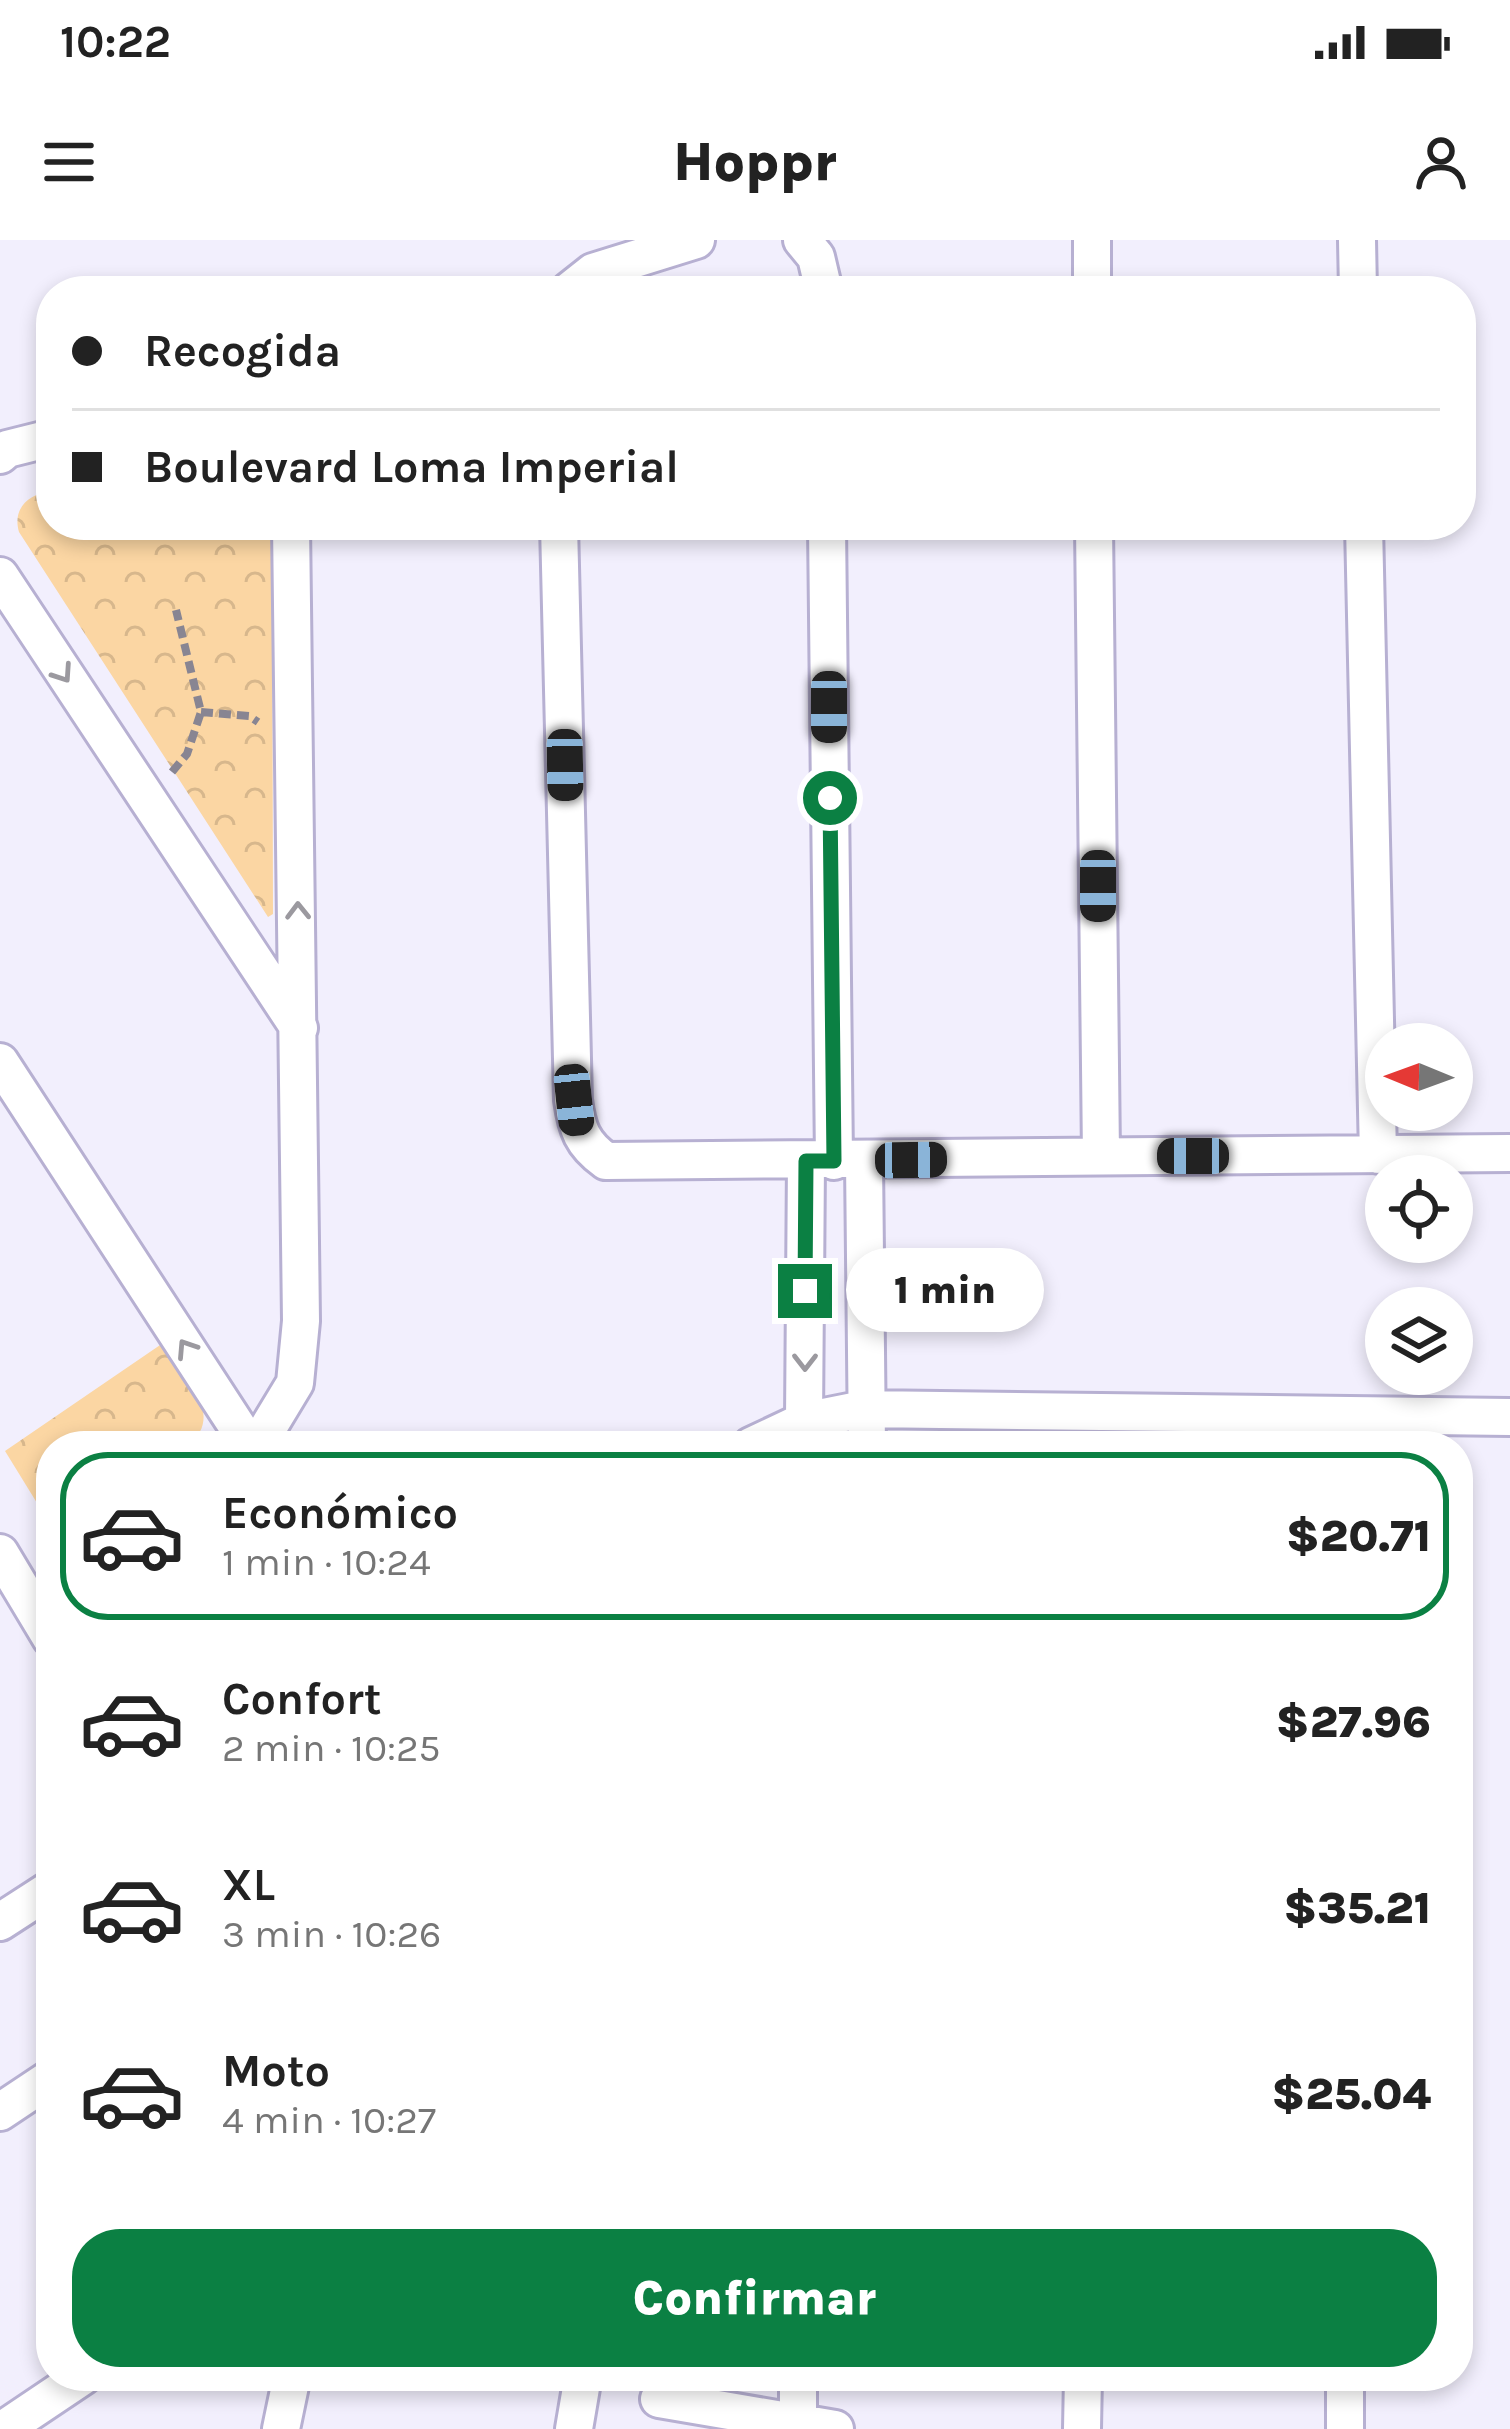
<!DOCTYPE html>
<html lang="es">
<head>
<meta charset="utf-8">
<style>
	:root { --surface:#fff; --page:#f2f2f2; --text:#222; --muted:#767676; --line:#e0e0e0; --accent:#0b8043 }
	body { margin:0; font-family:Karla,sans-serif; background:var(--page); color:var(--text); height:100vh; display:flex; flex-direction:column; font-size:45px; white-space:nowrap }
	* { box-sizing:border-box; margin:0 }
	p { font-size:39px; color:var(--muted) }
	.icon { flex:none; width:66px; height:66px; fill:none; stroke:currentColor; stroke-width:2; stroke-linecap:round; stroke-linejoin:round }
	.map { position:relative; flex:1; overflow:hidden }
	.side { position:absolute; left:36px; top:1191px; width:1437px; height:960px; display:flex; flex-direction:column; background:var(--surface); border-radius:48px; box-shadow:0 6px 18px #0003 }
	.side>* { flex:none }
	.banner { position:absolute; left:36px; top:36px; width:1440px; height:264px; border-radius:48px; box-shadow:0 6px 18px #0003; display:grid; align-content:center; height:264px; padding:0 36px; background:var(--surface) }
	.needle { width:78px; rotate:271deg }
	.controls { position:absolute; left:1365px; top:783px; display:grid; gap:24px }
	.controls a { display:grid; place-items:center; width:108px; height:108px; border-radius:50%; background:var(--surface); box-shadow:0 6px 18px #0003; font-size:60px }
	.end { position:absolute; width:54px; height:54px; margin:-27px; border:15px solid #0b8043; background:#fff; box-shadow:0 0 0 6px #fff }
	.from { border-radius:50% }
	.bubble { position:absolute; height:84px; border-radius:42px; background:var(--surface); box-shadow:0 6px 18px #0003; font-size:39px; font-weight:800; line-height:84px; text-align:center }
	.car { position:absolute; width:36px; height:72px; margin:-36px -18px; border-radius:15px; box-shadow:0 0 9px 3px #0007; background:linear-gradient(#222 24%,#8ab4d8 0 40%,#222 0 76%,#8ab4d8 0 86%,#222 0) }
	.banner b { display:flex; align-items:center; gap:42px; height:114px; font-size:45px }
	.banner b+b { border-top:3px solid var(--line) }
	.banner i { width:30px; height:30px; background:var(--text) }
	ul { padding:21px 0 0; list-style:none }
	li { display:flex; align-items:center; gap:36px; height:168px; margin:0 24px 18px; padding:0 12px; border:6px solid transparent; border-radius:48px }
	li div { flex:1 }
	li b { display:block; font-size:45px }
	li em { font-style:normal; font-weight:800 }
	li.selected { border-color:var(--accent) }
	li>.icon { width:108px; height:108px; stroke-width:1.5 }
	.primary-button { display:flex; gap:24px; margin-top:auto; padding:24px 36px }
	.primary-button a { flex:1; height:138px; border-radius:48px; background:var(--accent); color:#fff; font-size:48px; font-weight:800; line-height:138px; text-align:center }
	.status { display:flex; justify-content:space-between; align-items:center; height:84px; padding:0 60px; background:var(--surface); direction:ltr }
	.status svg { height:33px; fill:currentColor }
	header { display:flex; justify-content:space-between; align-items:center; height:156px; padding:0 36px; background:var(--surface); font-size:54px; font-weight:800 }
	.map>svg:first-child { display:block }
	.park { fill:url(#park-crowns) }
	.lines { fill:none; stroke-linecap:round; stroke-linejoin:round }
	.street-casing { stroke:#b7b0d2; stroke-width:42 }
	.path { stroke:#888592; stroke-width:8; stroke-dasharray:12 6; stroke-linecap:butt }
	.street { stroke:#fff; stroke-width:36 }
	.oneway { stroke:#9b999f }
	.route { stroke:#0b8043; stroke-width:15 }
</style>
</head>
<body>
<div class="status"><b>10:22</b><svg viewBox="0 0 49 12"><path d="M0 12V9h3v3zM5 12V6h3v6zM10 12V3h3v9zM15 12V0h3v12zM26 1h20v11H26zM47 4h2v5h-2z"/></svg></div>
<header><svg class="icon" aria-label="menu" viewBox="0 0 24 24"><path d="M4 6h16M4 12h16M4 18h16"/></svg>Hoppr<svg class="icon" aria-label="person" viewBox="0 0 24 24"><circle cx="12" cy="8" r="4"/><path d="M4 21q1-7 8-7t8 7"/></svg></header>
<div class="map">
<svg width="1510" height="2189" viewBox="0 0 1510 2189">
	<defs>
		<pattern id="park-crowns" width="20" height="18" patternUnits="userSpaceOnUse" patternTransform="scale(3)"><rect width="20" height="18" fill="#fbd6a3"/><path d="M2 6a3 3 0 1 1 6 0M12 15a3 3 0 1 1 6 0" fill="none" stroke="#d7b78c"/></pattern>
	</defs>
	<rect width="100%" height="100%" fill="#f2effd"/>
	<!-- park -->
	<path class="park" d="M51 251V285H272L273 674 268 677 19 292C12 268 29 254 51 251Z
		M166 1101C184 1132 228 1179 186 1206H51V1278L45 1276 5 1211Z"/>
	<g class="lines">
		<!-- street casing -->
		<g class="street-casing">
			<path id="street" d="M802 0 816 17 824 51
				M1092 0V51
				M1357 0 1358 51
				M569 51 593 32 696 0
				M0 215 7 209 51 198
				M559 285 573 860C577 889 582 904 606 921L1510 913
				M827 285 834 921
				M1094 285 1101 916
				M1364 285 1378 915
				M0 336 299 788
				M0 822 250 1206
				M864 921 867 1206
				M804 1181 806 921
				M257 1206 295 1143 301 1081 291 285
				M751 1206 804 1181 864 1169 1510 1177
				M0 1313 51 1398
				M0 1682 51 1649
				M0 1872 51 1838
				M798 2136V2183
				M659 2159 835 2189
				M4 2189 83 2136
				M281 2189 292 2136
				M574 2189 583 2136
				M1082 2189 1083 2136
				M1345 2189V2136"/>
		</g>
		<!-- path -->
		<path class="path" d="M201 472 249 476 258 482
			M172 532 187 514 201 472 176 370"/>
		<!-- street -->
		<use href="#street" class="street"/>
	</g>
	<!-- one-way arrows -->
	<defs><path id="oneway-chevron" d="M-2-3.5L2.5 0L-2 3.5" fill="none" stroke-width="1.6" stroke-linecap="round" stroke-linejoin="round" transform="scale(3)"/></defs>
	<g class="oneway">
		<use href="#oneway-chevron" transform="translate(63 434) rotate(56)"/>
		<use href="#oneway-chevron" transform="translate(298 671) rotate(-91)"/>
		<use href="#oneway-chevron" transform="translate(186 1108) rotate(-123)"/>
		<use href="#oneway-chevron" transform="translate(805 1122) rotate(90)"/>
	</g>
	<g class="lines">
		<!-- route -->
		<path class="route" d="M805 1051 806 921H834L830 558"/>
	</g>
</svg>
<div class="controls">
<a><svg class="needle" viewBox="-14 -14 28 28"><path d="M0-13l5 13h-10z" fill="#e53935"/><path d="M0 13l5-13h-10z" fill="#767676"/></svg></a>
<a><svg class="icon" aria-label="locate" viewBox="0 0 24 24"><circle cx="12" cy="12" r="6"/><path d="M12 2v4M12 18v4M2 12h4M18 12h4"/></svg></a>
<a><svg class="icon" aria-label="layers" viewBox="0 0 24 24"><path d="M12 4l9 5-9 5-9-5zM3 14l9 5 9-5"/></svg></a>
</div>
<i class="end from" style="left:830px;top:558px"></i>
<i class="end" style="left:805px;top:1051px"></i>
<div class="bubble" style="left:846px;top:1008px;width:198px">1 min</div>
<i class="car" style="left:829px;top:467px;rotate:180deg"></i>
<i class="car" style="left:565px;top:525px;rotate:179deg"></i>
<i class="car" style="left:1098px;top:646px;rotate:180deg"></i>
<i class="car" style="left:574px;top:860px;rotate:174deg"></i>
<i class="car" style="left:1193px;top:916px;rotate:270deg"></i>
<i class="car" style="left:911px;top:920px;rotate:89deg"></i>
<div class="banner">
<b><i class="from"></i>Recogida</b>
<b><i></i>Boulevard Loma Imperial</b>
</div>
<section class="side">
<ul>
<li class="selected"><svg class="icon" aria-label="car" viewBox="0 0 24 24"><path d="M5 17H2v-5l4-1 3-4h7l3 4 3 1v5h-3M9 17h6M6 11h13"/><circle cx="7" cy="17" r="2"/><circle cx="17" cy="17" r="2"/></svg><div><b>Económico</b><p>1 min · 10:24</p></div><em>$20.71</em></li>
<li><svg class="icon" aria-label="car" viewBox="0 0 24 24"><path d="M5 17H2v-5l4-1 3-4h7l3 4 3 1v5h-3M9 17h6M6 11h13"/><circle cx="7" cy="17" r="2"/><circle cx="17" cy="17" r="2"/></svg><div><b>Confort</b><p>2 min · 10:25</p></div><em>$27.96</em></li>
<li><svg class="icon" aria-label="car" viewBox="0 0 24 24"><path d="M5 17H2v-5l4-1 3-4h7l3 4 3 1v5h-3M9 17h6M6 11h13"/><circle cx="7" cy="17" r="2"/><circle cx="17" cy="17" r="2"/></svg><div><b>XL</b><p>3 min · 10:26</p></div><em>$35.21</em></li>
<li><svg class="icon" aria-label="car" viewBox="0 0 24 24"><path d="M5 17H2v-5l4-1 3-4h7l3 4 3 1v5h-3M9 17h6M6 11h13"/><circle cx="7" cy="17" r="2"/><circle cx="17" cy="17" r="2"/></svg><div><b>Moto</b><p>4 min · 10:27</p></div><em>$25.04</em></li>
</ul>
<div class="primary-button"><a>Confirmar</a></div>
</section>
</div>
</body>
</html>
